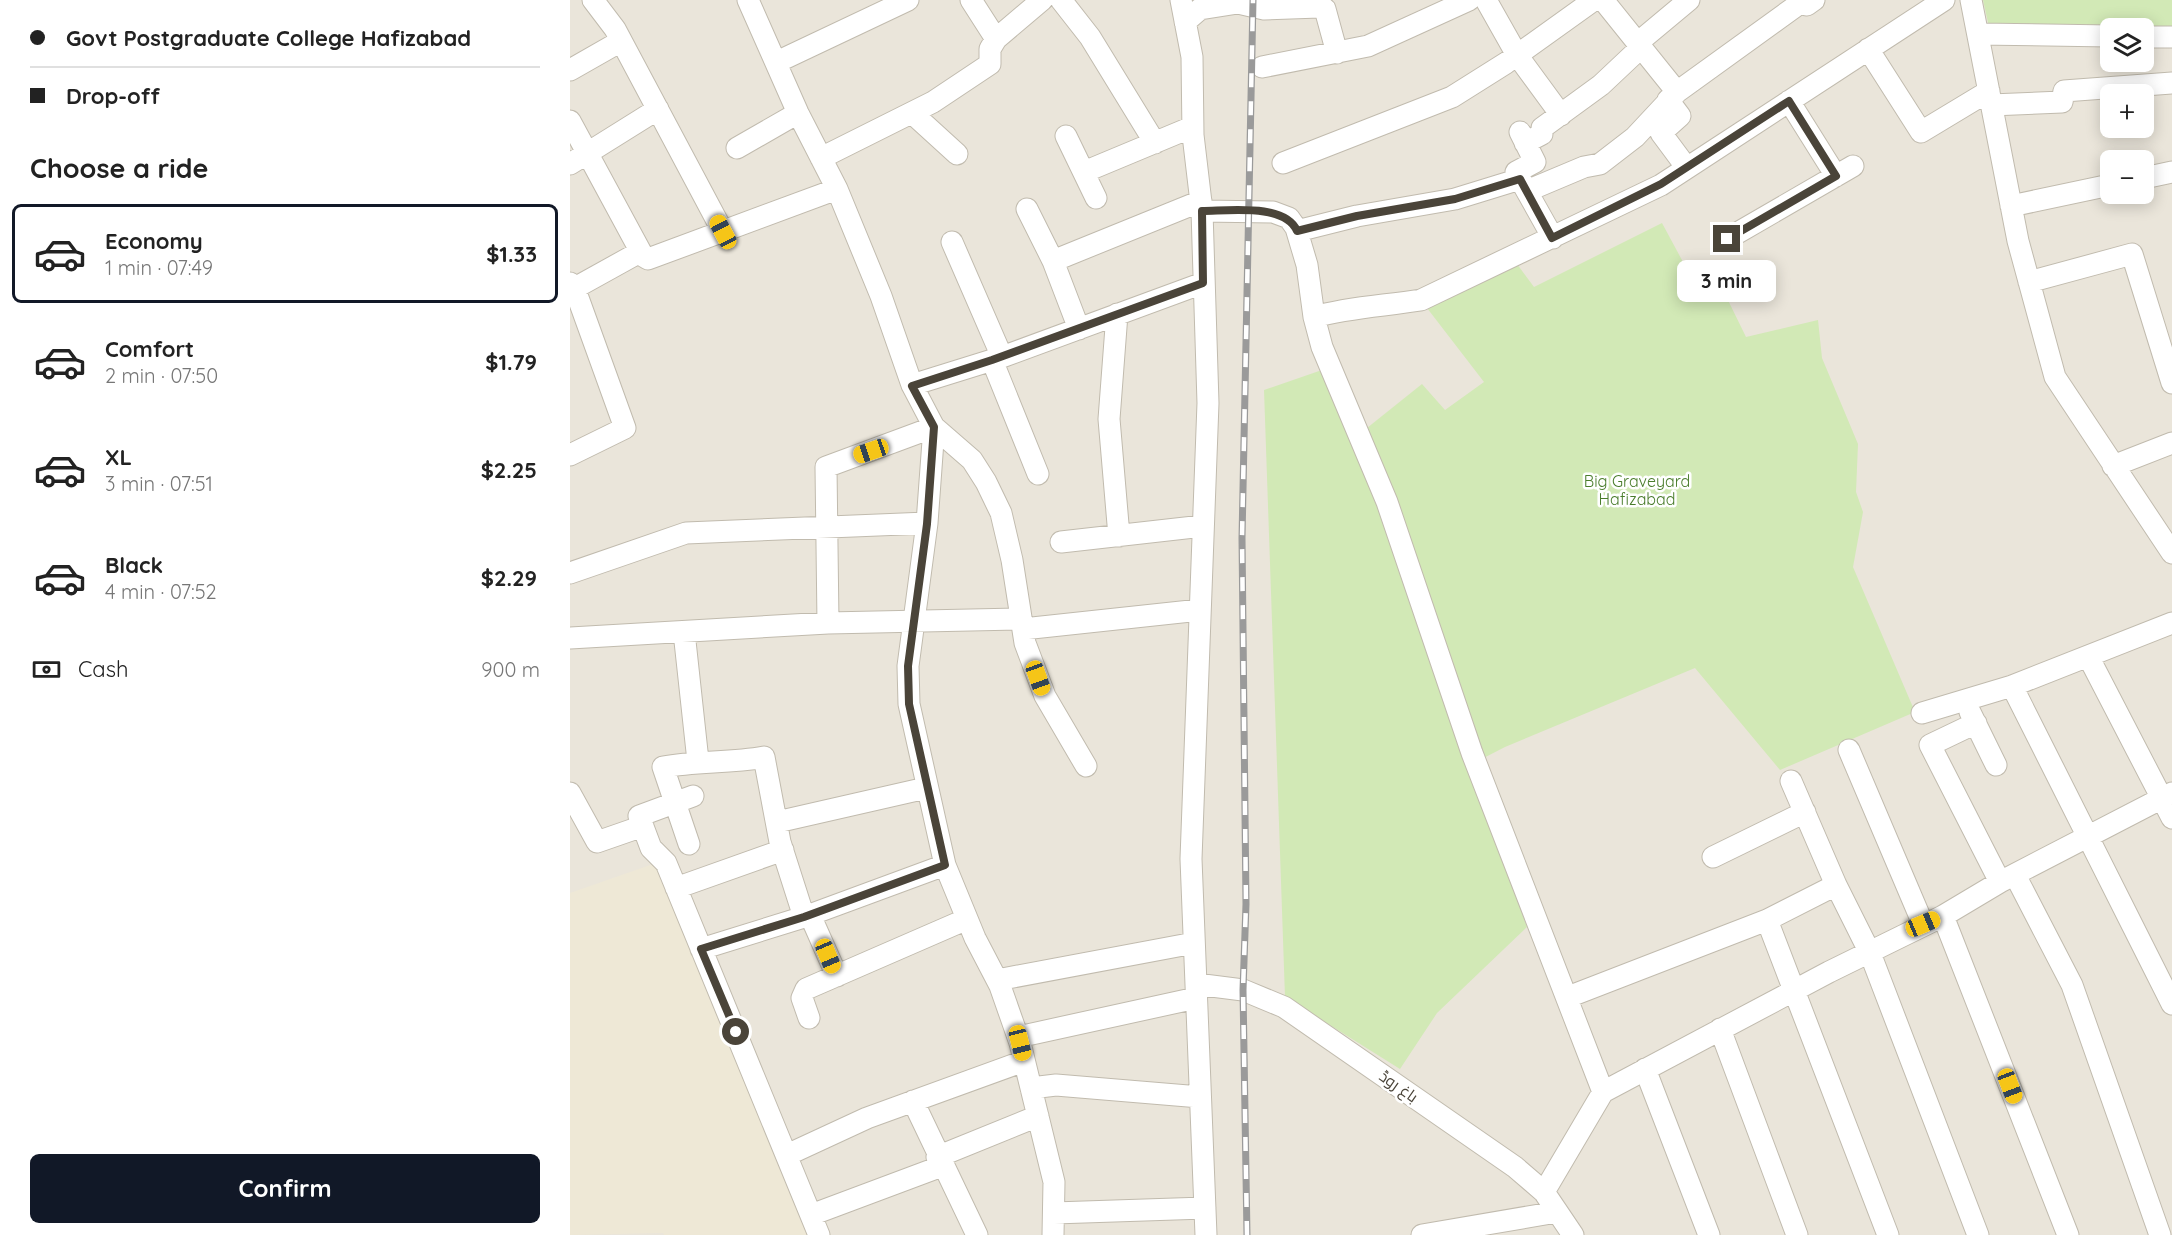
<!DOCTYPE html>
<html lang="en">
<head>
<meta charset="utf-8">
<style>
	:root { --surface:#fff; --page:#f2f2f2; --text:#222; --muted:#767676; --line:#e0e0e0; --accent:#111827 }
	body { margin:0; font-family:Quicksand,Cairo,sans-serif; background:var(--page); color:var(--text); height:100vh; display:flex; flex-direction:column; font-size:22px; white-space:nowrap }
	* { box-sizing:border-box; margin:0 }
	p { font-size:20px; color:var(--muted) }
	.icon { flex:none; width:33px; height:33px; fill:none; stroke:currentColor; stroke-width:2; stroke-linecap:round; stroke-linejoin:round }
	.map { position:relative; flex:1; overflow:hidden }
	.side { display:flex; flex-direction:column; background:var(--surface); width:570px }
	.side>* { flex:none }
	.banner { display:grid; align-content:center; height:132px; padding:0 30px; background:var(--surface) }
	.fabs { position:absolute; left:1530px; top:18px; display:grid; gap:12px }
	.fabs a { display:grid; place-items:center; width:54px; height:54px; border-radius:9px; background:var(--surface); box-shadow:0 3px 15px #0003; font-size:30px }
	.end { position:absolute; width:27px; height:27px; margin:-14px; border:8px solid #4a4439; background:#fff; box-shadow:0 0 0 3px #fff }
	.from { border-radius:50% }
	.bubble { position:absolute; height:42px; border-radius:9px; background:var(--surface); box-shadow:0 3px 15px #0003; font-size:20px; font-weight:700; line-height:42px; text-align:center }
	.car { position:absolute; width:18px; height:36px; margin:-18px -9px; border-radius:8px; box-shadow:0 0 4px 2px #0007; background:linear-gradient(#f5c518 24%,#345 0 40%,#f5c518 0 76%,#345 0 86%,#f5c518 0) }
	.banner b { display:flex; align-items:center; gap:21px; height:57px; font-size:22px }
	.banner b+b { border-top:2px solid var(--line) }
	.banner i { width:15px; height:15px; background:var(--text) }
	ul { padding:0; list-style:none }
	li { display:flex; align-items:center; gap:18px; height:99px; margin:0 12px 9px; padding:0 18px; border:3px solid transparent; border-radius:9px }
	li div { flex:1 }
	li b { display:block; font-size:22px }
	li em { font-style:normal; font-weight:700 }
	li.on { border-color:var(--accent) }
	li>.icon { width:54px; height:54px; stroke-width:1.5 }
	h2 { padding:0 30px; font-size:27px; line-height:72px }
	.pay { display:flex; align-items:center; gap:15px; height:66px; padding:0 30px; font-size:22px }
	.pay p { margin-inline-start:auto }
	.primary-button { display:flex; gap:12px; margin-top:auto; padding:12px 30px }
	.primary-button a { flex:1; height:69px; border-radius:9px; background:var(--accent); color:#fff; font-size:24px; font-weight:700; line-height:69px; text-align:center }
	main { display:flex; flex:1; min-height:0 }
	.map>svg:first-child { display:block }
	.residential { fill:#eae5da; fill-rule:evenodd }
	.education { fill:#eee8d6 }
	.green { fill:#d2e9b6 }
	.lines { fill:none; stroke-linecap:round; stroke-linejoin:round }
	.minor-casing { stroke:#c1bbae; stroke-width:23 }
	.minor { stroke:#fff; stroke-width:21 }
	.rail-casing { stroke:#9a9a9a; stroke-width:7 }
	.rail { stroke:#fff; stroke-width:4.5; stroke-dasharray:14; stroke-linecap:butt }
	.route { stroke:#4a4439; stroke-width:8 }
	.labels { text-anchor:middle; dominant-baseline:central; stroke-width:5; stroke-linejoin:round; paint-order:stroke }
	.park-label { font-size:16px; fill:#4a7d2c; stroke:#fff }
	.street-label { font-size:16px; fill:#4a4439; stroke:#fff }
</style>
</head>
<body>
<main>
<section class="side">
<div class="banner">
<b><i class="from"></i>Govt Postgraduate College Hafizabad</b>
<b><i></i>Drop-off</b>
</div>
<h2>Choose a ride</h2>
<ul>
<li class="on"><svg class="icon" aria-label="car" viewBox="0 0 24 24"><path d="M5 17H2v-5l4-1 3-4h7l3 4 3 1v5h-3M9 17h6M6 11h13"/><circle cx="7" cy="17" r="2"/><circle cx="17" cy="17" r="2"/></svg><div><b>Economy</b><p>1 min · 07:49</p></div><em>$1.33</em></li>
<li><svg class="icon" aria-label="car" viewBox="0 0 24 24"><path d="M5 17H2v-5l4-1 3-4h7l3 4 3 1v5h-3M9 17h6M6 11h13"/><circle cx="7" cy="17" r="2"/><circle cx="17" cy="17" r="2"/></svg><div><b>Comfort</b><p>2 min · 07:50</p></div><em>$1.79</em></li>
<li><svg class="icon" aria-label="car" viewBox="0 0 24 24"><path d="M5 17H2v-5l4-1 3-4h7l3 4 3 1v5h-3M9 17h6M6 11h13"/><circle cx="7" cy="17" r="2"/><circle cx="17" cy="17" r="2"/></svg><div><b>XL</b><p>3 min · 07:51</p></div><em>$2.25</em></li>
<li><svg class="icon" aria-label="car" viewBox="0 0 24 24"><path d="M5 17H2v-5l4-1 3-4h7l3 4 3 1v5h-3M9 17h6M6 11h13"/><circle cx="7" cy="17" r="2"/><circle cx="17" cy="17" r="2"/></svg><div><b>Black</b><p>4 min · 07:52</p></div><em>$2.29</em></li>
</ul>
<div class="pay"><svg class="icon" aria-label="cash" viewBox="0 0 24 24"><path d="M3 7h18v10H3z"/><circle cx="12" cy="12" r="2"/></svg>Cash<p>900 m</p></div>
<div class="primary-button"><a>Confirm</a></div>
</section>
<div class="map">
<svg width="1602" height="1235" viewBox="0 0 1602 1235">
	<rect width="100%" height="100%" fill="#f6f3ec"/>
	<!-- residential -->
	<path class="residential" d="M0 0H1602V1235H0ZM1540 28H1574V62H1540ZM1540 94H1574V128H1540ZM1540 160H1574V194H1540Z"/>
	<!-- education -->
	<path class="education" d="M86 863 242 1235H94L93 1233 0 1235V893Z"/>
	<!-- green -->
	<path class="green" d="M1413 0H1602V33L1574 28 1419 27Z
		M1092 223 1134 301 1154 292 1176 337 1248 320 1252 358 1288 444 1286 492 1293 512 1283 567 1345 712 1210 770 1125 668 935 747 900 765 957 927 867 1013 830 1069 715 997 694 390 752 370 782 440 852 384 875 410 914 382 857 308 947 264 964 287Z"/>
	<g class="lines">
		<!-- minor casing -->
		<g class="minor-casing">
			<path id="minor" d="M23 0 45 29 153 232
				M178 0 228 113 267 189 311 296 342 385 364 427 402 460 416 482 431 513 442 560 455 643 475 696 516 766
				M491 0 520 37 585 143
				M611 0 622 57 623 135 632 211 638 403 621 859 636 1235
				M749 0V7L755 9 767 53
				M916 0 947 55 991 115
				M1033 0 1107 92
				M1401 0 1448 241 1485 377 1602 553
				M615 22 630 9 668 3 694 9 749 7
				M1408 34 1540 36
				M1574 37H1602
				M426 39 472 0
				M1298 49 1351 132 1419 91
				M207 62 338 0
				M692 67 798 46 899 0
				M0 70 51 41
				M1098 100 1110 116 1091 133 1117 168
				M1219 101 1266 176
				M1421 105 1492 102 1494 91 1602 83
				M342 113 387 154
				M0 121 73 256
				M950 132 965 162 946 172 983 238
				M496 136 526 198
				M955 143 972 134V128L1031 85 1065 53 1071 40 1119 0
				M167 148 228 113
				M251 158 363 102 420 64V49L426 39 401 0
				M713 163 882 97 936 63 1024 0
				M0 164 88 109
				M514 172 622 127
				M1574 178 1602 172
				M957 191 1014 167 1030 164 1065 137 1107 92 1233 1 1237 5 1244 0
				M1441 206 1540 185
				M457 209 483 261 509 329
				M632 211 703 212 719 218 726 228 737 265 744 317 752 347 817 502 902 753 1033 1092
				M727 231 787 216 885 199 950 179
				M1157 239 1283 166
				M382 242 432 357
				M483 261 631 201
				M1459 282 1562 254 1602 383
				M0 283 7 295 55 428 0 455
				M3 289 68 253 78 259 267 189
				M547 314 539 419 549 536
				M744 317C780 307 814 306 851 300L1091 185 1374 0
				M422 360 468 474
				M342 385 432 357 633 283
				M364 427 357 523 338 666 339 704 375 865 405 938 430 986 450 1043 484 1182 483 1235
				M1543 466 1602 443
				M491 542 633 526
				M0 573 116 533 357 523
				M258 623 256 467 364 427
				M453 629 630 610
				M114 632 128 761
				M0 638 258 623 450 619
				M1518 656 1602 818
				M1442 686 1602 1004
				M1400 712 1426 765
				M1352 713 1442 686 1602 623
				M1406 723 1360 745 1430 882
				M1279 750 1353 924
				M1221 781 1266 885 1300 953 1408 1235
				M0 793 27 842 73 826
				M123 796 69 816 81 848 96 863 249 1235
				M207 822 356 788
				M119 844 93 767C127 761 160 763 194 757L210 842 234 917
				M1143 857 1235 812
				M1445 875 1502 985 1590 1235
				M106 888 213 850
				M240 915 267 976
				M1373 916 1498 1235
				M1197 920 1318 1235
				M131 949 234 917 375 865
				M427 980 624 943
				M626 984 673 990 714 1007 945 1167 974 1192 1003 1235
				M998 997 1197 920 1266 885
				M239 1018 232 998 236 989 397 919
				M1150 1029 1227 1235
				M448 1037 626 998
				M1075 1069 1139 1235
				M461 1088 486 1085 630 1097
				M343 1101 407 1235
				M217 1155 297 1118 454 1061
				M367 1157 468 1116
				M974 1192 1033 1092 1259 972 1373 916 1430 882 1602 793
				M484 1213 635 1208
				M241 1215 372 1166
				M852 1235 987 1212"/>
		</g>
		<!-- minor -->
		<use href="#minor" class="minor"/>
		<!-- rail casing -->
		<g class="rail-casing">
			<path id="rail" d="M677 1235 673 990 676 904 672 538 683 0"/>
		</g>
		<!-- rail -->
		<use href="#rail" class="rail"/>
	</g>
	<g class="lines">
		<!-- route -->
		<path class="route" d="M166 1032 131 949 234 917 375 865 339 704 338 666 357 524 364 427 342 386 422 360 633 283 632 211C658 211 715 203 727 231L787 216 885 199 950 179 982 238 1091 184 1219 101 1266 176 1157 239"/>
	</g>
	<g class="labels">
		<!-- park labels -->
		<g class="park-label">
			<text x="1067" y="481">Big Graveyard<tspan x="1067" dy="18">Hafizabad</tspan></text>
		</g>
		<!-- street labels -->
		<g class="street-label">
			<text transform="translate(829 1086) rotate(35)">باغ روڈ</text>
		</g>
	</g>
</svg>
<div class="fabs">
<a><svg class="icon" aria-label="layers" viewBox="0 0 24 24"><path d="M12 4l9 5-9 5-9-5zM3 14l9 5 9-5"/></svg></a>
<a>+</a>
<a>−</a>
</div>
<i class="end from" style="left:166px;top:1032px"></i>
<i class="end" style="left:1157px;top:239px"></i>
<div class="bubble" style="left:1107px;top:260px;width:99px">3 min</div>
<i class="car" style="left:153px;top:232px;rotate:332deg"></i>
<i class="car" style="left:301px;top:451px;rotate:251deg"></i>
<i class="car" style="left:468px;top:678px;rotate:160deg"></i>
<i class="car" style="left:1353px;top:924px;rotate:67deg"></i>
<i class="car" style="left:258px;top:956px;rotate:157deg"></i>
<i class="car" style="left:450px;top:1043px;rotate:166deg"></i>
<i class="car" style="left:1440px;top:1086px;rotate:159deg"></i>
</div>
</main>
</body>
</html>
